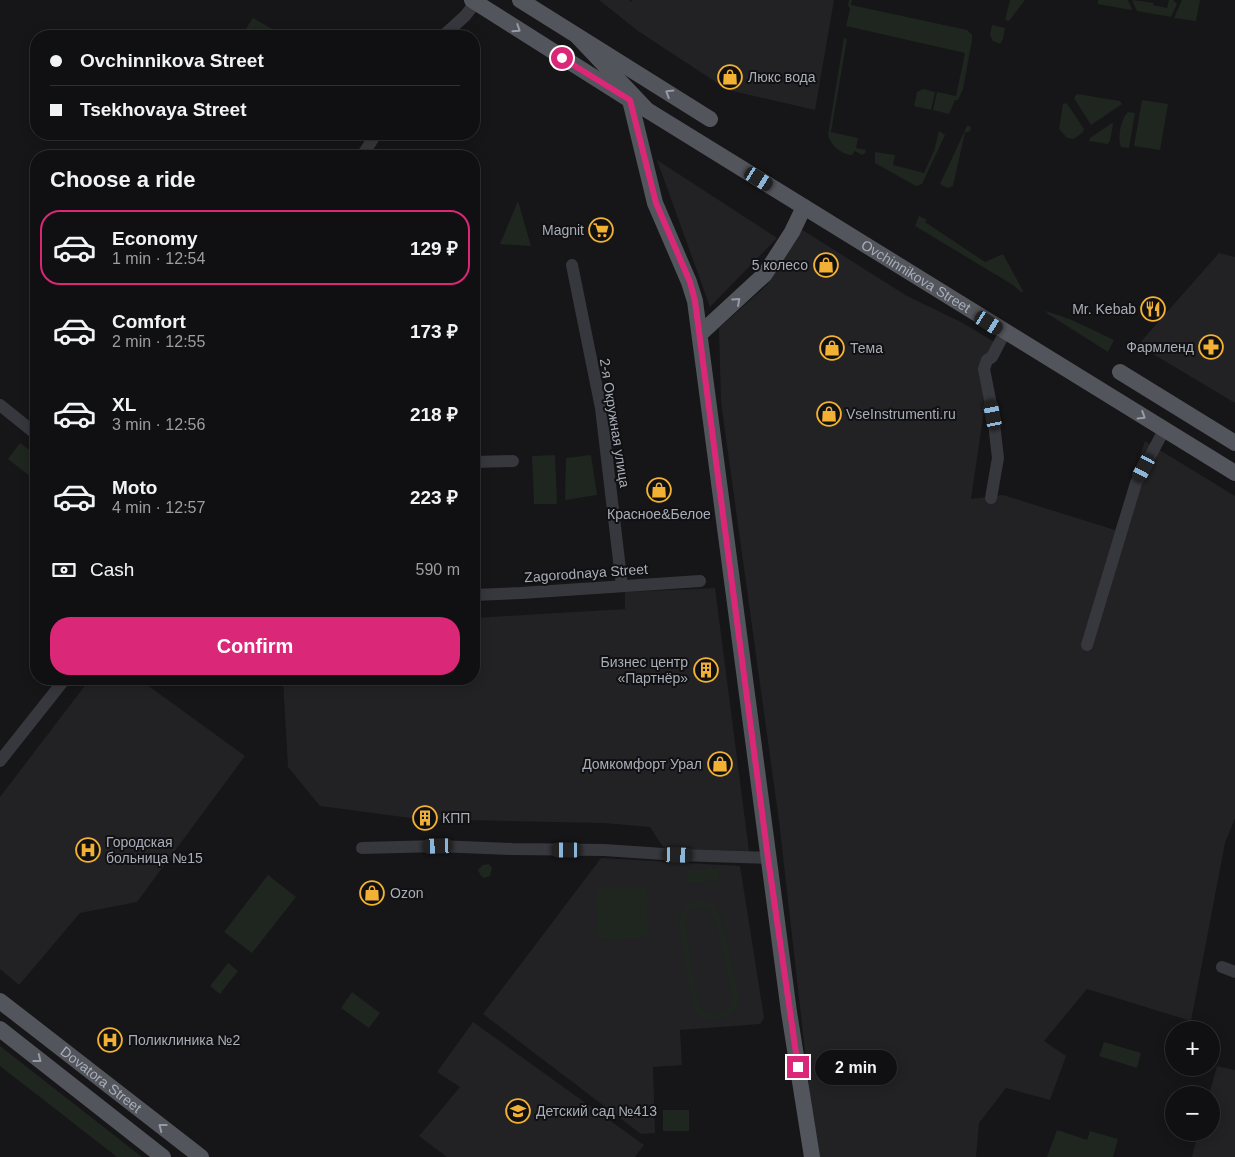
<!DOCTYPE html>
<html lang="en">
<head>
<meta charset="utf-8">
<style>
	:root { --surface:#101012; --page:#1e1e20; --text:#f1f3f6; --muted:#9c9d9f; --line:#303032; --accent:#db2777 }
	body { margin:0; font-family:Helvetica,sans-serif; background:var(--page); color:var(--text); height:100vh; display:flex; flex-direction:column; font-size:19px; white-space:nowrap }
	* { box-sizing:border-box; margin:0 }
	p { font-size:16px; color:var(--muted) }
	.icon { flex:none; width:28px; height:28px; fill:none; stroke:currentColor; stroke-width:2; stroke-linecap:round; stroke-linejoin:round }
	.map { position:relative; flex:1; overflow:hidden }
	.panel { position:absolute; left:30px; top:150px; width:450px; height:535px; display:flex; flex-direction:column; background:var(--surface); border-radius:20px; box-shadow:0 2px 12px #0003,0 0 0 1px var(--line) }
	.panel>* { flex:none }
	.guide { position:absolute; left:30px; top:30px; width:450px; height:110px; border-radius:20px; box-shadow:0 2px 12px #0003,0 0 0 1px var(--line); display:grid; align-content:center; height:110px; padding:0 20px; background:var(--surface) }
	.tools { position:absolute; left:1165px; top:1021px; display:grid; gap:10px }
	.tools a { display:grid; place-items:center; width:55px; height:55px; border-radius:50%; background:var(--surface); box-shadow:0 2px 12px #0003,0 0 0 1px var(--line); font-size:25px }
	.end { position:absolute; width:22px; height:22px; margin:-11px; border:6px solid #db2777; background:#fff; box-shadow:0 0 0 2px #fff }
	.from { border-radius:50% }
	.bubble { position:absolute; height:35px; border-radius:18px; background:var(--surface); box-shadow:0 2px 12px #0003,0 0 0 1px var(--line); font-size:16px; font-weight:800; line-height:35px; text-align:center }
	.car { position:absolute; width:15px; height:30px; margin:-15px -8px; border-radius:6px; box-shadow:0 0 4px 1px #0007; background:linear-gradient(#222 24%,#8ab4d8 0 40%,#222 0 76%,#8ab4d8 0 86%,#222 0) }
	.guide b { display:flex; align-items:center; gap:18px; height:48px; font-size:19px }
	.guide b+b { border-top:1px solid var(--line) }
	.guide i { width:12px; height:12px; background:var(--text) }
	ul { padding:0; list-style:none }
	li { display:flex; align-items:center; gap:15px; height:75px; margin:0 10px 8px; padding:0 10px; border:2px solid transparent; border-radius:20px }
	li div { flex:1 }
	li b { display:block; font-size:19px }
	li em { font-style:normal; font-weight:800 }
	li.on { border-color:var(--accent) }
	li>.icon { width:45px; height:45px; stroke-width:1.5 }
	h2 { padding:0 20px; font-size:22px; line-height:60px }
	.pay { display:flex; align-items:center; gap:12px; height:55px; padding:0 20px; font-size:19px }
	.pay p { margin-inline-start:auto }
	.cta { display:flex; gap:10px; margin-top:auto; padding:10px 20px }
	.cta a { flex:1; height:58px; border-radius:20px; background:var(--accent); color:#fff; font-size:20px; font-weight:800; line-height:58px; text-align:center }
	.map>svg:first-child { display:block }
	.built { fill:#222225 }
	.green { fill:#1e261f; fill-rule:evenodd }
	.lines { fill:none; stroke-linecap:round; stroke-linejoin:round }
	.minor { stroke:#37383d; stroke-width:12 }
	.major { stroke:#53555c; stroke-width:16 }
	.oneway { stroke:#979ba6 }
	.route { stroke:#db2777; stroke-width:6 }
	.labels { text-anchor:middle; dominant-baseline:central; stroke-width:4; stroke-linejoin:round; paint-order:stroke }
	.poi-label { font-size:14px; fill:#a8adb8; stroke:#111113; text-anchor:start }
	.street-label { font-size:14px; fill:#a8adb8; stroke:#111113 }
</style>
</head>
<body>
<div class="map">
<svg width="1235" height="1157" viewBox="0 0 1235 1157">
	<rect width="100%" height="100%" fill="#161618"/>
	<!-- built -->
	<path class="built" d="M599 0H629L631 2 632 0H834L815 110 728 90 638 31Z
		M657 160 777 238 710 307Z
		M801 229 907 296 963 323 994 342 971 499 1003 495 1115 530 1145 441 1235 496V818L1225 843 1191 1021 1087 989 1044 1041 1066 1056 1050 1100 1006 1088 979 1123 976 1157H817L779 821 721 402 719 328 767 285Z
		M1219 253 1235 257V403L1138 345Z
		M715 588 749 851 665 850 650 827 604 823 418 819 320 806 288 767 283 679H474V618L625 609V592Z
		M90 679H139L245 756 137 902 80 913 19 985 0 969V797Z
		M601 858 740 866 764 1018 760 1024 680 1030 682 1065 653 1067 655 1133 641 1134 483 1014Z
		M473 1022 644 1145 635 1157H447L419 1136 460 1087 437 1072Z
		M1217 1066 1235 1070V1157H1192L1198 1133 1211 1132V1095H1209Z"/>
	<!-- green -->
	<path class="green" d="M849 0H852L851 5 967 30 972 35V40L963 89 958 100H955L949 114 933 110 937 92 956 96 965 53 846 26 850 9 848 5Z
		M1010 0H1025L1009 21 1005 20Z
		M1098 0H1128L1132 9 1131 10 1098 4Z
		M1132 0 1154 3 1153 5 1167 8 1169 0H1173L1177 4 1171 17 1137 11Z
		M1182 0H1200L1196 21 1174 18Z
		M253 18 272 29 267 36H241Z
		M992 25 1005 28 1003 39 1000 44 993 41 990 35Z
		M844 38 847 39 831 132 858 138 856 148 866 150 865 153 862 155 855 151 852 155C842 155 830 145 828 135Z
		M923 89 935 92 931 110 914 106 917 92Z
		M1077 94 1120 101 1122 104 1091 125 1074 98Z
		M1142 100 1168 104 1160 150 1134 146Z
		M1066 103 1068 105 1084 129 1083 132 1074 139 1067 138 1059 129 1063 104Z
		M1128 112 1135 113 1129 148 1121 147C1117 139 1121 118 1128 112Z
		M1112 123 1113 124 1110 141 1108 144 1089 141 1090 138Z
		M967 126H970L971 130 968 132H965L953 186 947 188 940 184Z
		M939 131 945 135 922 184 916 186 875 163V152L895 155 893 165 924 173 934 151Z
		M518 201 531 246 500 244Z
		M919 216 927 220 925 222 985 262 1003 254 1023 291 1022 293 1013 285 915 226Z
		M1046 311 1072 320 1114 340 1108 352 1048 314Z
		M20 443 36 455V481L8 459Z
		M555 455 557 504H534L532 456Z
		M591 455 597 495 565 500 566 458Z
		M489 864 492 868 490 876 484 878 481 876 478 870 483 865Z
		M719 868 720 881 688 883 687 870Z
		M268 875 296 897 252 953 224 932Z
		M647 887 648 938 598 939 596 889Z
		M701 901 714 906 720 914 739 994C740 1021 706 1030 693 1007L678 924C679 910 687 901 701 901ZM699 907 709 910 715 918 732 994C732 1018 704 1022 697 999L685 923C686 914 690 909 699 907Z
		M228 963 238 971 220 994 210 986Z
		M352 992 380 1013 369 1028 341 1008Z
		M1104 1042 1141 1053 1137 1068 1099 1056Z
		M0 1046 142 1157H117L0 1066Z
		M663 1110H689V1131H663Z
		M1057 1130 1087 1140 1090 1131 1118 1139 1113 1157H1047Z"/>
	<g class="lines">
		<!-- minor -->
		<path class="minor" d="M443 36 465 16 476 2
			M362 156 376 134
			M572 265 601 408 622 586
			M0 405 36 434
			M474 462 513 461
			M991 498 998 458 993 415 984 369 987 360 992 357 1005 332
			M474 595 521 593 700 581
			M1087 645 1136 483 1164 430
			M0 761 65 679
			M362 848 438 846 512 849 604 850 678 855 768 858
			M1222 967 1235 972"/>
		<!-- major -->
		<g class="major">
			<path d="M472 0 630 100 655 203 689 282 695 301 789 1012 812 1157"/>
			<path d="M520 0 710 119"/>
			<path id="s1" d="M577 36 647 110 1235 473"/>
			<path d="M701 333 765 274 792 232 804 207"/>
			<path d="M1120 372 1235 443"/>
			<path id="s2" d="M0 1001 201 1157"/>
			<path d="M0 1029 163 1157"/>
		</g>
	</g>
	<!-- one-way arrows -->
	<defs><path id="oneway-chevron" d="M-2-3.5L2.5 0L-2 3.5" fill="none" stroke-width="1.6" stroke-linecap="round" stroke-linejoin="round" transform="scale(1.25)"/></defs>
	<g class="oneway">
		<use href="#oneway-chevron" transform="translate(517 29) rotate(33)"/>
		<use href="#oneway-chevron" transform="translate(669 93) rotate(-148)"/>
		<use href="#oneway-chevron" transform="translate(737 301) rotate(-42)"/>
		<use href="#oneway-chevron" transform="translate(1142 416) rotate(32)"/>
		<use href="#oneway-chevron" transform="translate(38 1059) rotate(38)"/>
		<use href="#oneway-chevron" transform="translate(162 1127) rotate(-142)"/>
	</g>
	<g class="lines">
		<!-- route -->
		<path class="route" d="M562 58 630 100 656 203 690 282 695 301 768 858 798 1067"/>
	</g>
	<!-- icons -->
	<defs>
		<g id="shop-ring" transform="scale(1.25)"><circle r="9.5" fill="#111113" stroke="#f2b134" stroke-width="1.5"/><path d="M-5-2.5h2.3a2.7 3.5 0 0 1 5.4 0H5L5.5 6h-11ZM-1.5-2.5h3a1.5 2.3 0 0 0-3 0Z" fill="#f2b134"/></g>
		<g id="supermarket-ring" transform="scale(1.25)"><circle r="9.5" fill="#111113" stroke="#f2b134" stroke-width="1.5"/><path d="M-6-5.5h2.5l.6 2H6L4.5 2H-2.5L-4.4-4H-6ZM-1.5 3.2a1.3 1.3 0 1 0 .1 0ZM3 3.2a1.3 1.3 0 1 0 .1 0Z" fill="#f2b134"/></g>
		<g id="restaurant-ring" transform="scale(1.25)"><circle r="9.5" fill="#111113" stroke="#f2b134" stroke-width="1.5"/><path d="M-5-6h1v4h1v-4h1v4h1v-4h1v5L-1.5 .5V6h-2V.5L-5-1ZM5-6V6H3V1.5H1.5Q1.5-4 5-6Z" fill="#f2b134"/></g>
		<g id="pharmacy-ring" transform="scale(1.25)"><circle r="9.5" fill="#111113" stroke="#f2b134" stroke-width="1.5"/><path d="M-2-6h4v4h4v4h-4v4h-4v-4h-4v-4h4Z" fill="#f2b134"/></g>
		<g id="building-ring" transform="scale(1.25)"><circle r="9.5" fill="#111113" stroke="#f2b134" stroke-width="1.5"/><path d="M-4-6H4V6H1V3H-1V6H-4ZM-2.5-4.3h1.7v1.8h-1.7ZM.8-4.3h1.7v1.8H.8ZM-2.5-1h1.7V.8h-1.7ZM.8-1h1.7V.8H.8Z" fill="#f2b134"/></g>
		<g id="hospital-ring" transform="scale(1.25)"><circle r="9.5" fill="#111113" stroke="#f2b134" stroke-width="1.5"/><path d="M-5-5h3v3.5h4V-5h3V5h-3V1.5h-4V5h-3Z" fill="#f2b134"/></g>
		<g id="school-ring" transform="scale(1.25)"><circle r="9.5" fill="#111113" stroke="#f2b134" stroke-width="1.5"/><path d="M0-5L7-2L0 1L-7-2ZM-4 1L0 2.5L4 1V4Q0 6-4 4Z" fill="#f2b134"/></g>
	</defs>
	<g fill-rule="evenodd">
		<use href="#shop-ring" x="730" y="77"/>
		<use href="#supermarket-ring" x="601" y="230"/>
		<use href="#shop-ring" x="826" y="265"/>
		<use href="#restaurant-ring" x="1153" y="309"/>
		<use href="#pharmacy-ring" x="1211" y="347"/>
		<use href="#shop-ring" x="832" y="348"/>
		<use href="#shop-ring" x="829" y="414"/>
		<use href="#shop-ring" x="659" y="490"/>
		<use href="#building-ring" x="706" y="670"/>
		<use href="#shop-ring" x="720" y="764"/>
		<use href="#building-ring" x="425" y="818"/>
		<use href="#hospital-ring" x="88" y="850"/>
		<use href="#shop-ring" x="372" y="893"/>
		<use href="#hospital-ring" x="110" y="1040"/>
		<use href="#school-ring" x="518" y="1111"/>
	</g>
	<g class="labels">
		<!-- poi labels -->
		<g class="poi-label">
			<text x="748" y="77">Люкс вода</text>
			<text x="584" y="230" text-anchor="end">Magnit</text>
			<text x="808" y="265" text-anchor="end">5 колесо</text>
			<text x="1136" y="309" text-anchor="end">Mr. Kebab</text>
			<text x="1194" y="347" text-anchor="end">Фармленд</text>
			<text x="850" y="348">Тема</text>
			<text x="846" y="414">VseInstrumenti.ru</text>
			<text x="659" y="514" text-anchor="middle">Красное&amp;Белое</text>
			<text x="688" y="662" text-anchor="end">Бизнес центр<tspan x="688" dy="16">«Партнёр»</tspan></text>
			<text x="702" y="764" text-anchor="end">Домкомфорт Урал</text>
			<text x="442" y="818">КПП</text>
			<text x="106" y="842">Городская<tspan x="106" dy="16">больница №15</tspan></text>
			<text x="390" y="893">Ozon</text>
			<text x="128" y="1040">Поликлиника №2</text>
			<text x="536" y="1111">Детский сад №413</text>
		</g>
		<!-- street labels -->
		<g class="street-label">
			<text stroke="none"><textPath href="#s1" startOffset="418">Ovchinnikova Street</textPath></text>
			<text transform="translate(615 423) rotate(81)">2-я Окружная улица</text>
			<text transform="translate(586 573) rotate(-4)">Zagorodnaya Street</text>
			<text stroke="none"><textPath href="#s2" startOffset="128">Dovatora Street</textPath></text>
		</g>
	</g>
</svg>
<div class="tools">
<a>+</a>
<a>−</a>
</div>
<i class="end from" style="left:562px;top:58px"></i>
<i class="end" style="left:798px;top:1067px"></i>
<div class="bubble" style="left:815px;top:1050px;width:82px">2 min</div>
<i class="car" style="left:759px;top:179px;rotate:122deg"></i>
<i class="car" style="left:989px;top:323px;rotate:122deg"></i>
<i class="car" style="left:993px;top:415px;rotate:349deg"></i>
<i class="car" style="left:1144px;top:468px;rotate:208deg"></i>
<i class="car" style="left:438px;top:846px;rotate:268deg"></i>
<i class="car" style="left:567px;top:850px;rotate:270deg"></i>
<i class="car" style="left:678px;top:855px;rotate:92deg"></i>
<div class="guide">
<b><i class="from"></i>Ovchinnikova Street</b>
<b><i></i>Tsekhovaya Street</b>
</div>
<section class="panel">
<h2>Choose a ride</h2>
<ul>
<li class="on"><svg class="icon" aria-label="car" viewBox="0 0 24 24"><path d="M5 17H2v-5l4-1 3-4h7l3 4 3 1v5h-3M9 17h6M6 11h13"/><circle cx="7" cy="17" r="2"/><circle cx="17" cy="17" r="2"/></svg><div><b>Economy</b><p>1 min · 12:54</p></div><em>129 ₽</em></li>
<li><svg class="icon" aria-label="car" viewBox="0 0 24 24"><path d="M5 17H2v-5l4-1 3-4h7l3 4 3 1v5h-3M9 17h6M6 11h13"/><circle cx="7" cy="17" r="2"/><circle cx="17" cy="17" r="2"/></svg><div><b>Comfort</b><p>2 min · 12:55</p></div><em>173 ₽</em></li>
<li><svg class="icon" aria-label="car" viewBox="0 0 24 24"><path d="M5 17H2v-5l4-1 3-4h7l3 4 3 1v5h-3M9 17h6M6 11h13"/><circle cx="7" cy="17" r="2"/><circle cx="17" cy="17" r="2"/></svg><div><b>XL</b><p>3 min · 12:56</p></div><em>218 ₽</em></li>
<li><svg class="icon" aria-label="car" viewBox="0 0 24 24"><path d="M5 17H2v-5l4-1 3-4h7l3 4 3 1v5h-3M9 17h6M6 11h13"/><circle cx="7" cy="17" r="2"/><circle cx="17" cy="17" r="2"/></svg><div><b>Moto</b><p>4 min · 12:57</p></div><em>223 ₽</em></li>
</ul>
<div class="pay"><svg class="icon" aria-label="cash" viewBox="0 0 24 24"><path d="M3 7h18v10H3z"/><circle cx="12" cy="12" r="2"/></svg>Cash<p>590 m</p></div>
<div class="cta"><a>Confirm</a></div>
</section>
</div>
</body>
</html>
